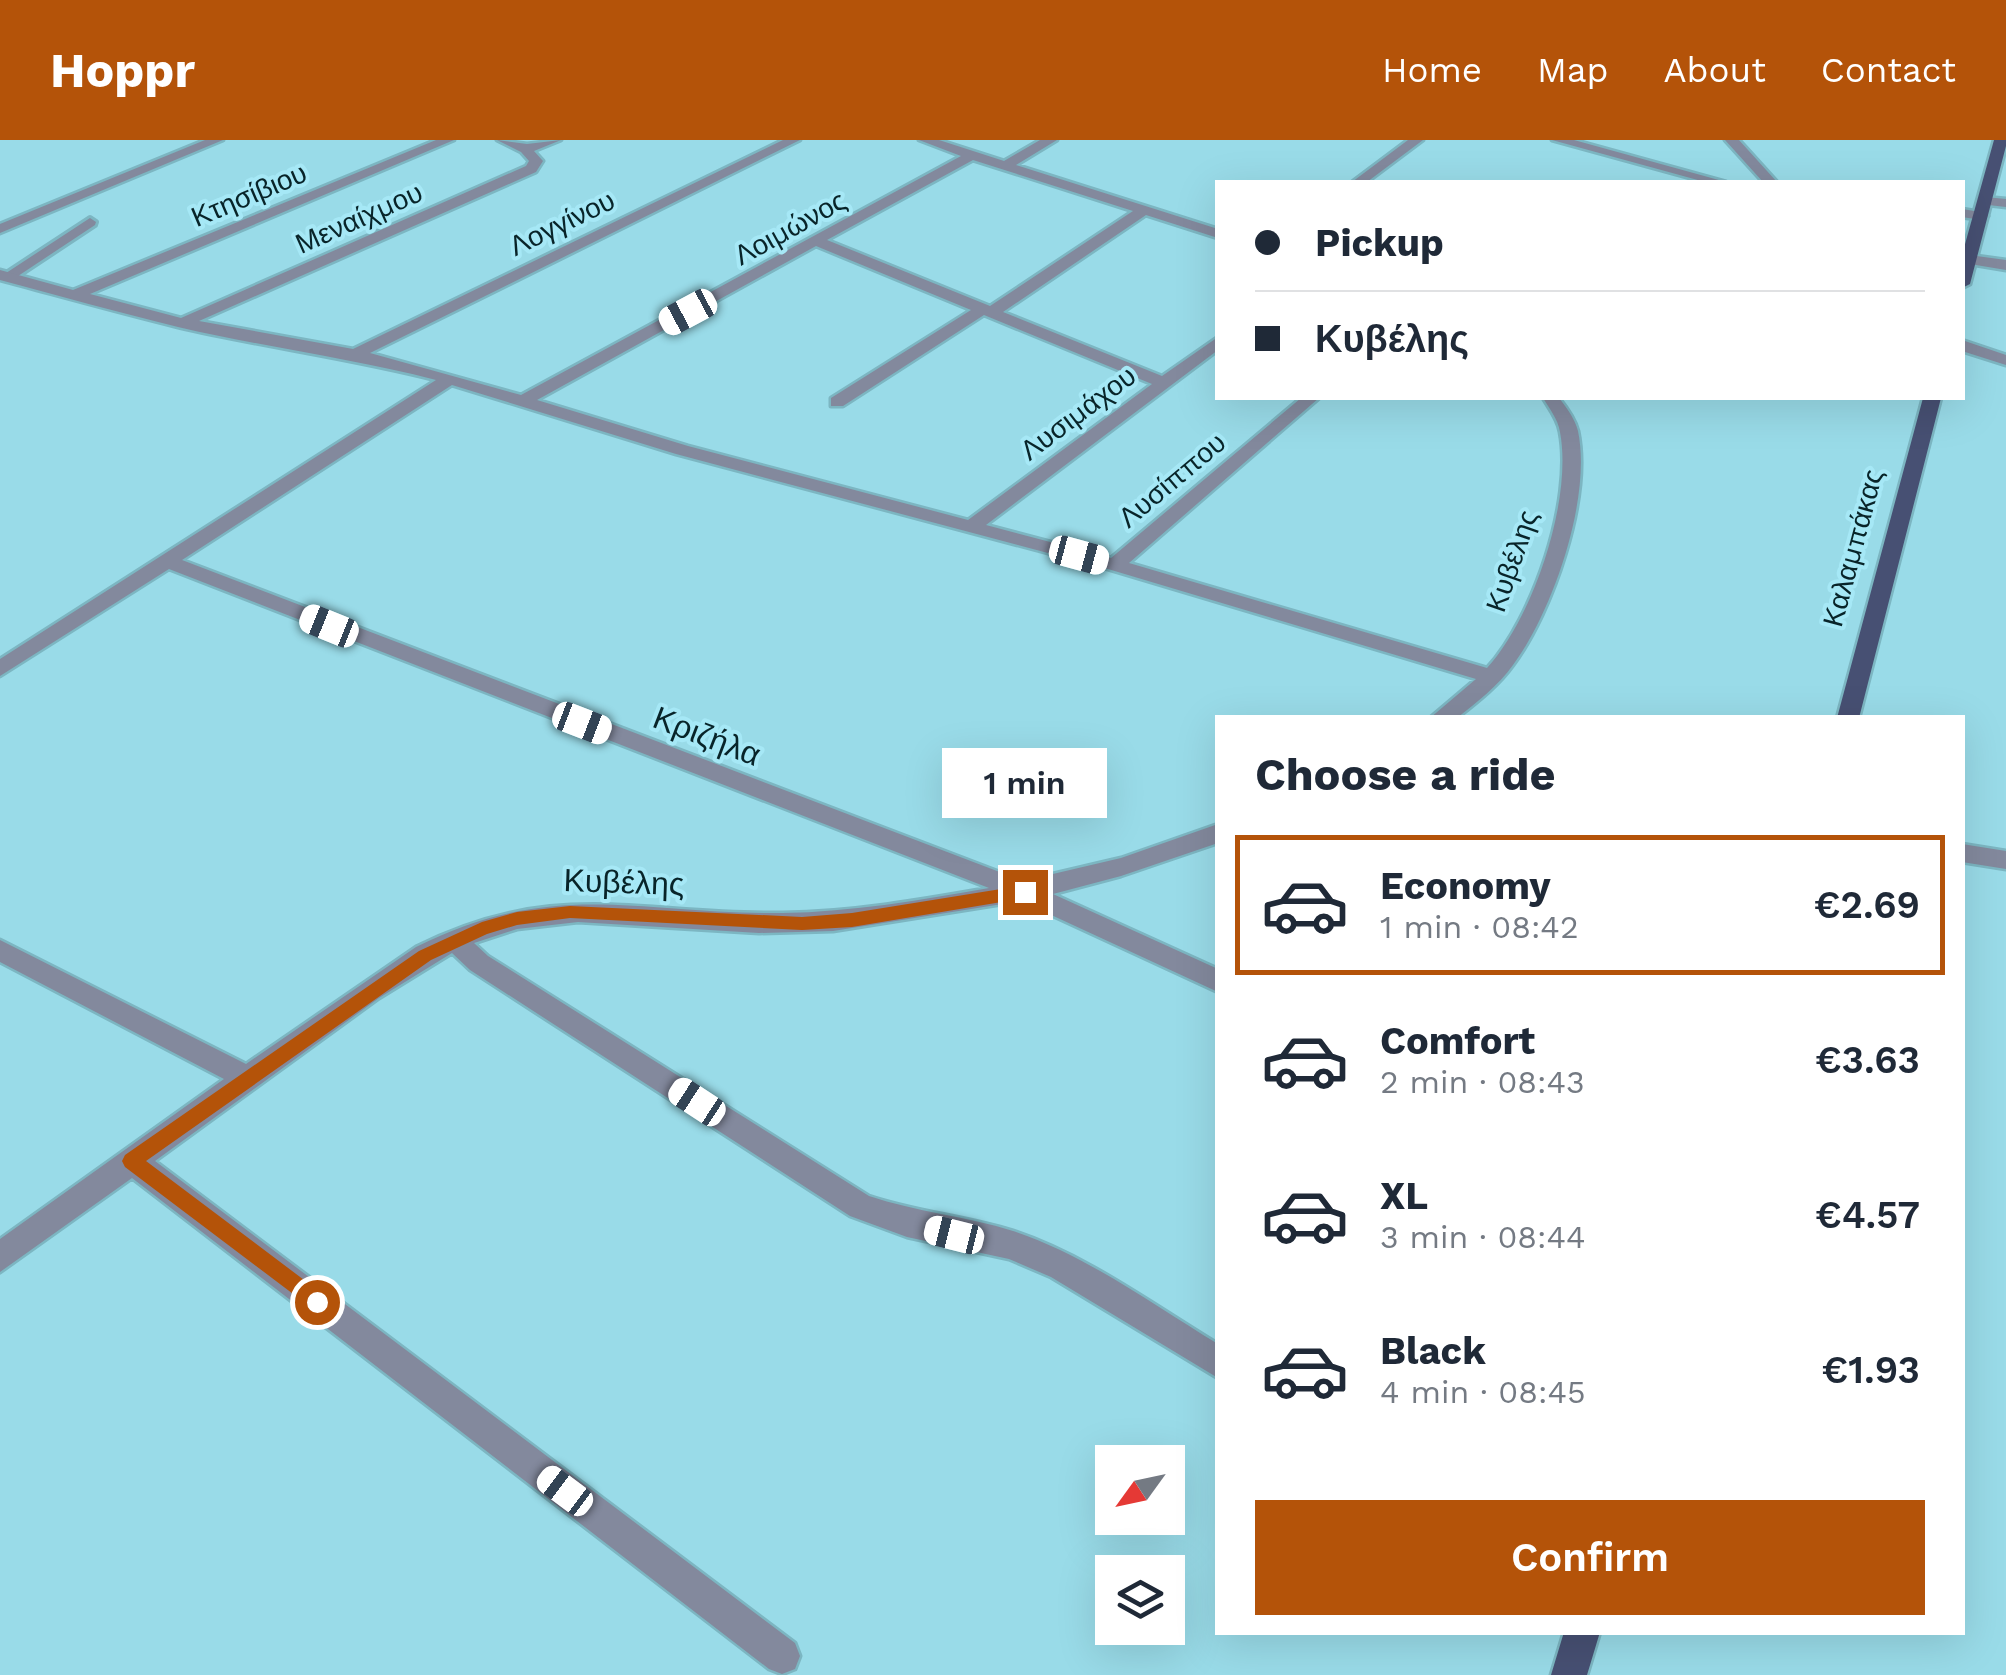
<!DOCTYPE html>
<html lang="en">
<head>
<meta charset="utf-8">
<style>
	:root { --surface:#fff; --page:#f2f2f3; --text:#1f2937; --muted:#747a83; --line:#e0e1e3; --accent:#b45309 }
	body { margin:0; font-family:"Work Sans",sans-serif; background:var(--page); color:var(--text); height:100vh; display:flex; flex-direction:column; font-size:38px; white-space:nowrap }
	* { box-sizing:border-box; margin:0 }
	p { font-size:32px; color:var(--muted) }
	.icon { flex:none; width:55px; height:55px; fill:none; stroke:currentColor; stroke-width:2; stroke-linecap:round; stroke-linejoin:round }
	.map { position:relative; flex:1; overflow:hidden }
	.panel { position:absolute; left:1215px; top:575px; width:750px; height:920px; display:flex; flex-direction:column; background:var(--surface); border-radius:0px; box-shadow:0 10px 40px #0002 }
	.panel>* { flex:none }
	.guide { position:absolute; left:1215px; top:40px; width:750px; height:220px; border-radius:0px; box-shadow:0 10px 40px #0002; display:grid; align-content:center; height:220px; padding:0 40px; background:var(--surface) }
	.needle { width:65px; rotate:237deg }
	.buttons { position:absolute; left:1095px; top:1305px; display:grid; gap:20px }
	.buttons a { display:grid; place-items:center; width:90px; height:90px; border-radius:0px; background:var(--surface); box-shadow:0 10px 40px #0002; font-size:50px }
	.end { position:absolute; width:45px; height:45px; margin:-22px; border:12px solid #b45309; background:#fff; box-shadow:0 0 0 5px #fff }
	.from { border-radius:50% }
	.bubble { position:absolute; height:70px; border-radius:0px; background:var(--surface); box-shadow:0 10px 40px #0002; font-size:32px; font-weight:600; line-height:70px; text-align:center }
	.car { position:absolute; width:30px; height:60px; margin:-30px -15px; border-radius:12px; box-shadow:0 0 8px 2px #0007; background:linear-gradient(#fff 24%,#345 0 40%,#fff 0 76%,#345 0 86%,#fff 0) }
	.guide b { display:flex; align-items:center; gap:35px; height:95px; font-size:38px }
	.guide b+b { border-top:2px solid var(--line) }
	.guide i { width:25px; height:25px; background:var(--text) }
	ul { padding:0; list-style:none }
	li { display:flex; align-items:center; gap:30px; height:140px; margin:0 20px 15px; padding:0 20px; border:5px solid transparent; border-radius:0px }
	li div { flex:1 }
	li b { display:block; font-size:38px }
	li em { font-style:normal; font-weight:600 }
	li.on { border-color:var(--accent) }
	li>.icon { width:90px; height:90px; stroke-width:1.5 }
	h2 { padding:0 40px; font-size:45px; line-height:120px }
	.cta { display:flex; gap:20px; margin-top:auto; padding:20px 40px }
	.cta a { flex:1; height:115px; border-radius:0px; background:var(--accent); color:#fff; font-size:40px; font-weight:600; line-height:115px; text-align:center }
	header { display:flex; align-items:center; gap:60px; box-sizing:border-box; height:140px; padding:0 50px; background:var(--accent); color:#fff }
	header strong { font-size:48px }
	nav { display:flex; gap:55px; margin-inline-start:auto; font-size:35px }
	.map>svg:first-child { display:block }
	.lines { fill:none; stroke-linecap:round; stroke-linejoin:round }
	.lane-casing { stroke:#7cb6c2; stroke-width:6 }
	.street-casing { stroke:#7cb6c2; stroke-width:5 }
	.primary-casing { stroke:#7cb6c2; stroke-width:5 }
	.lane { fill:#83899d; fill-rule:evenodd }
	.street { fill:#83899d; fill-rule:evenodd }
	.primary { fill:#475073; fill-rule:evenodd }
	.route { fill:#b45309 }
	.labels { text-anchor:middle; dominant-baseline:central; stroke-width:8; stroke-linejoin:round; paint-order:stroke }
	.far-street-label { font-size:28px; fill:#082429; stroke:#a6e8f6 }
	.street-label { font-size:32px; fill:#082429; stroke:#a6e8f6 }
</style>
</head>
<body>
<header>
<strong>Hoppr</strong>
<nav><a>Home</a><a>Map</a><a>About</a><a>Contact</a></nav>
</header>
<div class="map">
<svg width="2006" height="1535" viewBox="0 0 2006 1535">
	<rect width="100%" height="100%" fill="#99dbe8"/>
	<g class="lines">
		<!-- lane casing -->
		<g class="lane-casing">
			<path id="lane" d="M90 78 96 82 95 85 12 140 0 137Z"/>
		</g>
		<!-- street casing -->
		<g class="street-casing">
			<path id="street" d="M205 0H223L0 93V84Z
				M436 0H454L90 154 181 178 526 26 529 21 521 12 497 0 527 4 561 0 534 11 543 21 536 32 199 181 353 209 783 0H800L370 213 521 255 961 16 919 0H939L1004 21 1040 0H1057L1016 25 1218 89V98L1146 75 1003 172 1162 236 1218 197V210L986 385 1111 418 1301 258H1319L1129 423 1487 528C1533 478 1573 360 1560 292 1558 279 1549 268 1543 258H1559C1567 268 1575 279 1578 291 1592 358 1553 471 1513 525 1498 546 1477 562 1457 578H1430L1476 539 1108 429 676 314 452 245 182 420 1023 741 1121 718 1218 684V703L1121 736 1053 754 1218 829V852L1021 761 833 791 759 793 578 782 517 789 474 803 488 816 869 1056C916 1072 966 1076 1013 1091 1086 1115 1152 1164 1218 1204V1238L1051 1137 1009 1119 907 1097 850 1076 470 830 452 813 379 858 155 1021 795 1503 800 1516 795 1529 782 1534 769 1529 132 1038 0 1132V1099L224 939 0 822V800L246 924 416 807C556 737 639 775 783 773 852 772 921 760 989 748L169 429 0 536V519L436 240C351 218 264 207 178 187 117 172 60 156 0 140V130L73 150ZM973 20 1133 71 990 166 827 100ZM816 106 971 170 831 258V266H843L984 175 1152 244 968 380 688 306 537 260Z
				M1408 0H1423L1367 42H1352Z
				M1552 0H1574L1726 42H1705Z
				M1725 0H1739L1777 42H1763Z
				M1985 57 2006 59V67L1980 64 1978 61Z
				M1962 69 1986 73 1988 76 1981 80 1962 77Z
				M1969 115 2006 120V130L1964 123 1962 119Z
				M1962 200 2006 215V225L1962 211Z
				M1962 704 2006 711V729L1962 722Z"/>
		</g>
		<!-- primary casing -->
		<g class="primary-casing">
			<path id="primary" d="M1994 0H2006V6L1970 144 1962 148V115Z
				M1923 258H1941L1859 578H1837Z
				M1564 1492H1600L1587 1535H1551Z"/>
		</g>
		<!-- lane -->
		<use href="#lane" class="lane"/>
		<!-- street -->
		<use href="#street" class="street"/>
		<!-- primary -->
		<use href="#primary" class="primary"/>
	</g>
	<!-- route -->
	<path class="route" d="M1025 745 1033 752 1025 758 852 787 802 790 570 778 517 785 487 794 431 820 146 1021 324 1155V1169L317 1172 125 1027 122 1021 125 1015 419 811 482 782 517 772 570 766 802 777 852 773Z"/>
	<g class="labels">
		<!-- far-street labels -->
		<g class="far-street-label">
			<text transform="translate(249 55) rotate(-23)">Κτησίβιου</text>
			<text transform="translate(359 78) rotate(-24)">Μεναίχμου</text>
			<text transform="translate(562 83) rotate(-26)">Λογγίνου</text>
			<text transform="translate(790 88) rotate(-29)">Λοιμώνος</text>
			<text transform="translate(1078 273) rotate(-37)">Λυσιμάχου</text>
			<text transform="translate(1172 340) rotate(-40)">Λυσίππου</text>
			<text transform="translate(1853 408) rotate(-75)">Καλαμπάκας</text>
			<text transform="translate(1512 421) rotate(-71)">Κυβέλης</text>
		</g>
		<!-- street labels -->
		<g class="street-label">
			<text transform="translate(707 596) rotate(21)">Κριζήλα</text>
			<text transform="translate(624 742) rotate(2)">Κυβέλης</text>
		</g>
	</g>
</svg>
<div class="buttons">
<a><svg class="needle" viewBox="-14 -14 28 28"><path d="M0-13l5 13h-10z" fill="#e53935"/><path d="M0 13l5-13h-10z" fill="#747a83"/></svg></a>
<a><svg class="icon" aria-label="layers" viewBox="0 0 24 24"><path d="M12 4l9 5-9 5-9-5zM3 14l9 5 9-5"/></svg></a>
</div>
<i class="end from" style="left:317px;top:1162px"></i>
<i class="end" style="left:1025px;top:752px"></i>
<div class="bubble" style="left:942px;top:608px;width:165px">1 min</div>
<i class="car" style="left:688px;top:172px;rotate:242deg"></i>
<i class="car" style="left:1079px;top:415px;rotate:105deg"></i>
<i class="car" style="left:329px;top:486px;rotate:292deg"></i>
<i class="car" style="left:582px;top:583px;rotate:111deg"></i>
<i class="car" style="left:697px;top:962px;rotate:303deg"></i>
<i class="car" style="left:954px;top:1095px;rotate:284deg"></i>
<i class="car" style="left:565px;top:1351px;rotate:307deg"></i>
<div class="guide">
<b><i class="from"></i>Pickup</b>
<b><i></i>Κυβέλης</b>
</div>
<section class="panel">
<h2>Choose a ride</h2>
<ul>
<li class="on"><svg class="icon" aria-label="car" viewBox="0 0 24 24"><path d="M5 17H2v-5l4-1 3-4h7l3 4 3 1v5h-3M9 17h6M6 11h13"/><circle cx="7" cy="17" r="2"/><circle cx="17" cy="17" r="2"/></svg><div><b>Economy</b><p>1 min · 08:42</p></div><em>€2.69</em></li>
<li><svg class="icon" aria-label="car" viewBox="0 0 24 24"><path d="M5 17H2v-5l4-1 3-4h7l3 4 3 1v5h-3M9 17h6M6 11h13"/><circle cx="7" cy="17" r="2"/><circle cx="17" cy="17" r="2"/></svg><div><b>Comfort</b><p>2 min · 08:43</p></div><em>€3.63</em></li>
<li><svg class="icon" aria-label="car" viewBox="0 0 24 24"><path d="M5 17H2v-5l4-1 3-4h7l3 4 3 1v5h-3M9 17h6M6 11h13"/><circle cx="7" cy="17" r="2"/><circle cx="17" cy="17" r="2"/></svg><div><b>XL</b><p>3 min · 08:44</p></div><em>€4.57</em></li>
<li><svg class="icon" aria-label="car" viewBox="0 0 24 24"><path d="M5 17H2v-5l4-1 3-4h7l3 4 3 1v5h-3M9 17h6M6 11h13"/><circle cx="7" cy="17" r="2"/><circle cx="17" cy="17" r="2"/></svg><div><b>Black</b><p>4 min · 08:45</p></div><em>€1.93</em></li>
</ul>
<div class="cta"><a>Confirm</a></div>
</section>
</div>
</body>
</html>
